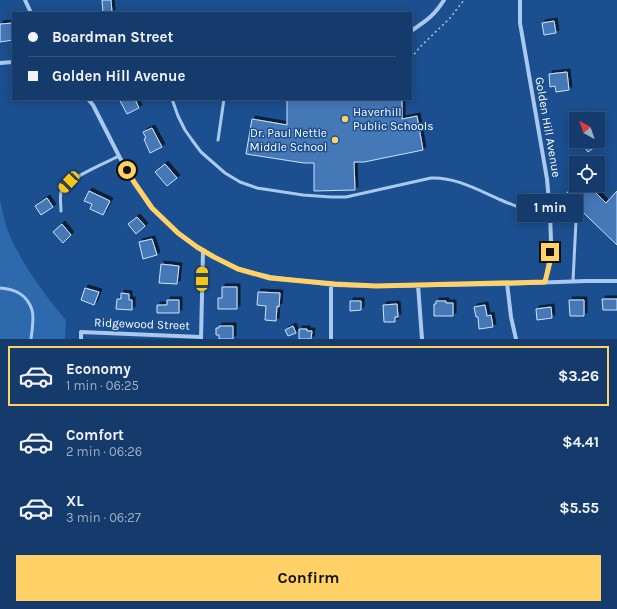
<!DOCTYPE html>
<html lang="en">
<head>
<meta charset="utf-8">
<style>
	:root { --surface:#143b6b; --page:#1d4271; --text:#f1f3f6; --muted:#9dadc1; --line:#33557e; --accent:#ffd166 }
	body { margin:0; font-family:Karla,sans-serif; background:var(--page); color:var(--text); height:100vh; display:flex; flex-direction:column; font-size:15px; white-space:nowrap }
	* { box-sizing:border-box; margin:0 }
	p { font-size:13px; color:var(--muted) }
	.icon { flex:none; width:22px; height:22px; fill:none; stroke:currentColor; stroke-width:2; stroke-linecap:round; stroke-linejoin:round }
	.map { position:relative; height:339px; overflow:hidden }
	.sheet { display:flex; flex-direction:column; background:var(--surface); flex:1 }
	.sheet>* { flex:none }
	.hud { position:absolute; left:12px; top:12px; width:400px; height:88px; border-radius:0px; box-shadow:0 2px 10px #0003,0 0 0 1px var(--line); display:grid; align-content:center; height:88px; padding:0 16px; background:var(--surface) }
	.needle { width:26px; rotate:320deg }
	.controls { position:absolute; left:569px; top:112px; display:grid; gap:8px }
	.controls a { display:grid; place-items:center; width:36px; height:36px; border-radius:0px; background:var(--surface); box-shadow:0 2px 10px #0003,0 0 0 1px var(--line); font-size:20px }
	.end { position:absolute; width:18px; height:18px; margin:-9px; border:5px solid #ffd166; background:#111; box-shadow:0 0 0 2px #111 }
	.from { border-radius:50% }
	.bubble { position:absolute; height:28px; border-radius:0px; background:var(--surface); box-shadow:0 2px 10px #0003,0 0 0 1px var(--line); font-size:13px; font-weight:700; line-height:28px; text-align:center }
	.car { position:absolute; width:12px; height:24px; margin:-12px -6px; border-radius:5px; box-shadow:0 0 3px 1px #0007; background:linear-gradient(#f5c518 24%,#345 0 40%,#f5c518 0 76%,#345 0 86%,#f5c518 0) }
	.hud b { display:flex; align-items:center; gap:14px; height:38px; font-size:15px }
	.hud b+b { border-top:1px solid var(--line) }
	.hud i { width:10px; height:10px; background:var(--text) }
	ul { padding:7px 0 0; list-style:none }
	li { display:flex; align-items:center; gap:12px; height:60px; margin:0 8px 6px; padding:0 8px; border:2px solid transparent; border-radius:0px }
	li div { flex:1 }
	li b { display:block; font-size:15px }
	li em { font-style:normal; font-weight:700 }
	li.selected { border-color:var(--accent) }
	li>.icon { width:36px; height:36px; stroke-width:1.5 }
	.action { display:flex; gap:8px; margin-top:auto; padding:8px 16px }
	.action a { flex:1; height:46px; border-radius:0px; background:var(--accent); color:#111; font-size:16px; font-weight:700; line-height:46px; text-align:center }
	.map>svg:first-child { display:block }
	.green { fill:#2e69ad }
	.building { fill:#4478b7; stroke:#cfe3fa; filter:url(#shadow) }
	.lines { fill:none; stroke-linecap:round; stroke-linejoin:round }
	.path { stroke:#a9c9ee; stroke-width:1.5; stroke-dasharray:2 3; stroke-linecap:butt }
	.lane { stroke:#a9c9ee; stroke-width:3 }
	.street { stroke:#a9c9ee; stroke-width:4 }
	.route { stroke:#ffd166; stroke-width:5 }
	.poi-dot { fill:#ffd166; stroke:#1b4f8f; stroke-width:1.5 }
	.labels { text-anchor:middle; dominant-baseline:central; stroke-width:3; stroke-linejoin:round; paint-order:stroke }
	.poi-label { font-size:12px; fill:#fff; stroke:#1b4f8f; text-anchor:start }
	.street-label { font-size:12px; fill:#fff; stroke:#1b4f8f }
</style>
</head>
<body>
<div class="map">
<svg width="617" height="339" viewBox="0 0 617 339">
	<defs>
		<filter id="shadow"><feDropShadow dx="3" dy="-3" stdDeviation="0" flood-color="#0009"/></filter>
	</defs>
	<rect width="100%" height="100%" fill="#1b4f8f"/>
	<!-- green -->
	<path class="green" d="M0 200C3 212 5 225 10 236 24 267 44 294 66 320L65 339H0Z"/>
	<!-- building -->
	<path class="building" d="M102 0H111L112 13H103Z
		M554 21 556 33 544 35 542 23Z
		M13 23V31H12L13 40 0 42V24Z
		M567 72 569 90 556 92 555 86 550 87 549 74Z
		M119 99H135L139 108 127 114Z
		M287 99H402V119L417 116 423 150 364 162H354L355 190 314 191V163H304L246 154 252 119 287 125Z
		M152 128 162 147 150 153 144 139 146 138 143 132Z
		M580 141H591L595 147 588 152Z
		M165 164 177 178 167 186 155 172Z
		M574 185H588L606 203 617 191V245L565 195Z
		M89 191 110 201 103 215 90 209 92 204 84 201Z
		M47 198 53 207 41 215 35 206Z
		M137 217 145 226 136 234 128 224Z
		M62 224 71 235 63 243 53 232Z
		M152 239 157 255 143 259 139 242Z
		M161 264 179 266 177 284 159 283Z
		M222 287H237V309H218V298H222Z
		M85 288 99 292 94 305 81 300Z
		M258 292 280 293 279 307 277 306 276 321 265 320 266 306 257 305Z
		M121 293 129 294V300H132V310L116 309 117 299H121Z
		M602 299H617V310H603Z
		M167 300H179V313H157V305H167Z
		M569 300H584V316H570Z
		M350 301H361V310L350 311Z
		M436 301H446V303H453V316H434V304H436Z
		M397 304 398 317H395V322H384L383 305Z
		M485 305 487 316 491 315 493 327 479 329 478 317H476L474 307Z
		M551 307 552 318 537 320 536 309Z
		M219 326H233V339H219V335H216V328H219Z
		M293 326 296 333 288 336 285 330Z
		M299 329H307V331H312L311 339H299Z"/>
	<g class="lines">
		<!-- path -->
		<path class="path" d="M411 58 421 46 450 18 464 0"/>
		<!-- lane -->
		<path class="lane" d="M172 99 178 116 185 130 192 140 201 152 225 173 240 182 257 188 303 195 331 197H346L431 178C456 177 478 190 501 200 517 207 534 213 550 219
			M218 140 224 99
			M61 211C61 204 59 195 62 189 67 179 107 162 119 156
			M573 281 576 221
			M0 288C15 289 27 294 32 310 34 316 32 332 31 339"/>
		<!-- street -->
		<path class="street" d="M25 0 31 13
			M520 0V23L524 46 547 179 550 214 551 241 549 262 545 282
			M411 31C426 21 434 16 444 0
			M0 63 13 62
			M88 99 93 105 120 158 134 182 152 208 178 233 197 247 214 257 238 269 270 277 335 285 376 286 499 284 586 281H617
			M507 283 511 317 516 339
			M331 284V339
			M418 285 422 339
			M81 339V332L201 337
			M201 339 203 250"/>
	</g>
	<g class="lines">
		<!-- route -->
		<path class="route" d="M127 170 134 182 152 208 178 233 197 247 214 257 238 269 270 278 335 284 376 286 545 282 550 262V252"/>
	</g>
	<!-- markers -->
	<g class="poi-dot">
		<circle cx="345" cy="119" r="4"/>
		<circle cx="335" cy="140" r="4"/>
	</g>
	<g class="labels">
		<!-- poi labels -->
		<g class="poi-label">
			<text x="353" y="112">Haverhill<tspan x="353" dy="14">Public Schools</tspan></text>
			<text x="327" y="133" text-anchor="end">Dr. Paul Nettle<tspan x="327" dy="14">Middle School</tspan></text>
		</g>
		<!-- street labels -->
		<g class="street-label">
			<text transform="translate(548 127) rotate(80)">Golden Hill Avenue</text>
			<text transform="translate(142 324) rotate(2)">Ridgewood Street</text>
		</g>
	</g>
</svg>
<div class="controls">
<a><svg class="needle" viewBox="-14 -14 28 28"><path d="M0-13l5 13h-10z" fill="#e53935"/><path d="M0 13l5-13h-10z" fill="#9dadc1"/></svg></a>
<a><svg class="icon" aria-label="locate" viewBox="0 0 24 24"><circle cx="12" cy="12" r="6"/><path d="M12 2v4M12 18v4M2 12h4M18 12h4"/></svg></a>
</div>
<i class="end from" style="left:127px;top:170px"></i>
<i class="end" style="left:550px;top:252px"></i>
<div class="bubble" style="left:517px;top:194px;width:66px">1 min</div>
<i class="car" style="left:69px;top:182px;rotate:223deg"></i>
<i class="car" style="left:202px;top:279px;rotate:1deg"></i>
<div class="hud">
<b><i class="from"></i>Boardman Street</b>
<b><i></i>Golden Hill Avenue</b>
</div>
</div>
<section class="sheet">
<ul>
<li class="selected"><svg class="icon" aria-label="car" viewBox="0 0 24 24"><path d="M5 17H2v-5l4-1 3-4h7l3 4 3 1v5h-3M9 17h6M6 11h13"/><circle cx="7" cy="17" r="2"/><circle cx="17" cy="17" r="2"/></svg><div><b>Economy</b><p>1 min · 06:25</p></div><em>$3.26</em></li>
<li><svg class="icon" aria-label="car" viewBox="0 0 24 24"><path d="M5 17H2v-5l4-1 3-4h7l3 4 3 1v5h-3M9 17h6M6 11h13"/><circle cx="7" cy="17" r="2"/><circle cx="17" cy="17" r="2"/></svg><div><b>Comfort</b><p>2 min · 06:26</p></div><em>$4.41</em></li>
<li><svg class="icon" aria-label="car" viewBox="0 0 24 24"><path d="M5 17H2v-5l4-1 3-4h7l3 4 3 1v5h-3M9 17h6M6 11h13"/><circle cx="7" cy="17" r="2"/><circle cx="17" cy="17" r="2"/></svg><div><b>XL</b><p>3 min · 06:27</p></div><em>$5.55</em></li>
</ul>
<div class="action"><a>Confirm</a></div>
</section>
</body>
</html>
